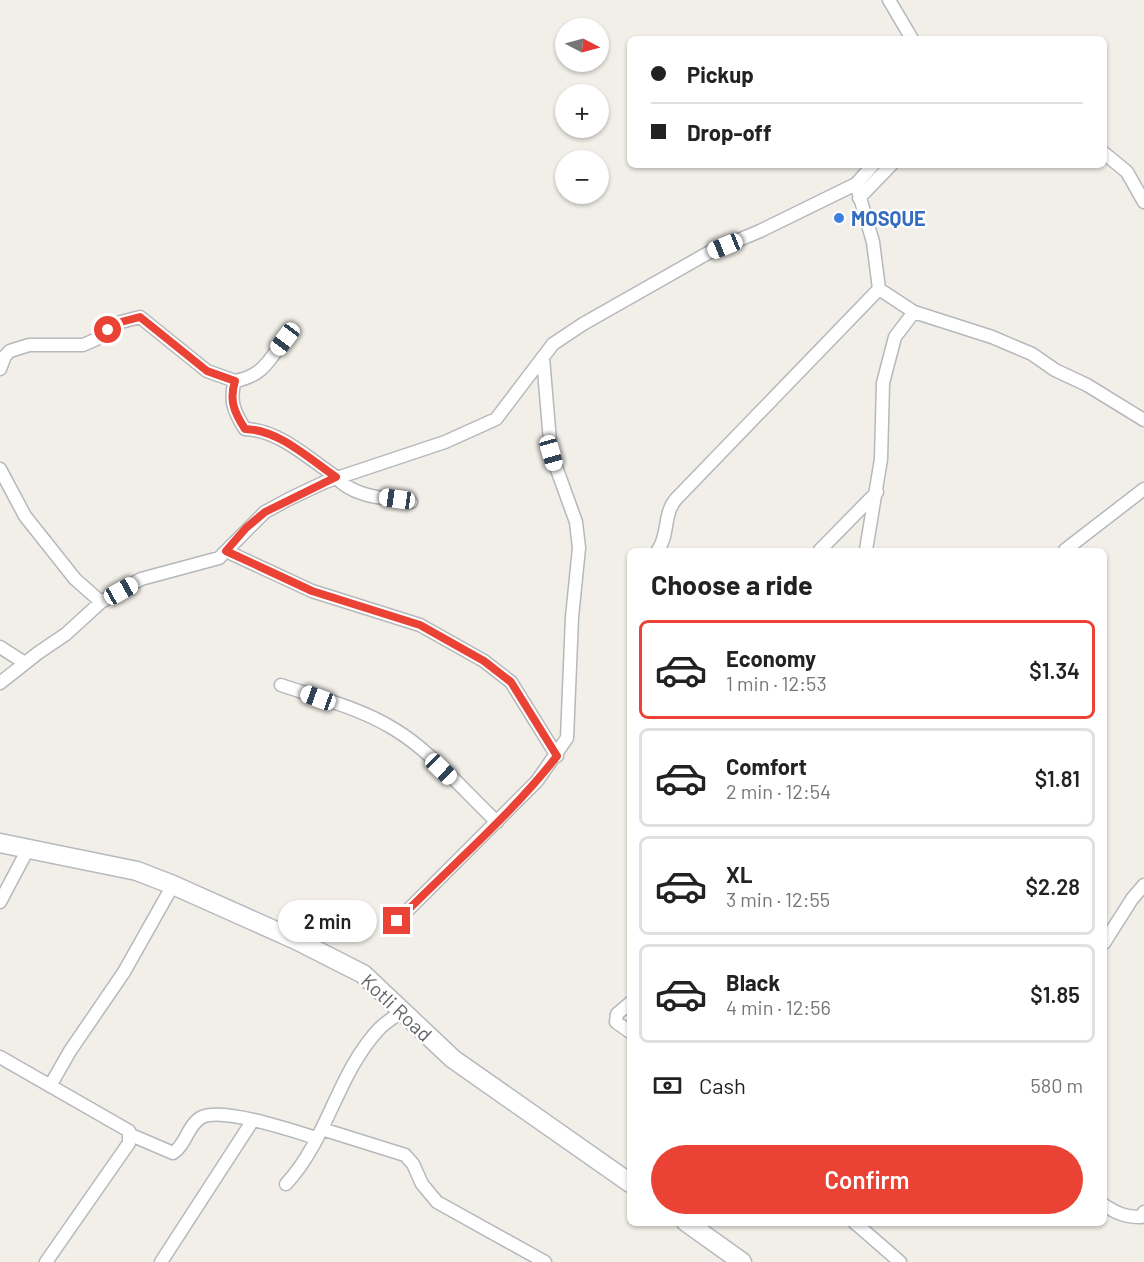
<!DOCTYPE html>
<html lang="en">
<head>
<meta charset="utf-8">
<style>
	:root { --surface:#fff; --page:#f2f2f2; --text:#222; --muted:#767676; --line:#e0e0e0; --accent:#ea4335 }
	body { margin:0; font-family:Barlow,sans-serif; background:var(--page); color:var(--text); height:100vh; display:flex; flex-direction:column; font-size:22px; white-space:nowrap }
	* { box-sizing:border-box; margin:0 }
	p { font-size:20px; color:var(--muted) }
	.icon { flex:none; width:33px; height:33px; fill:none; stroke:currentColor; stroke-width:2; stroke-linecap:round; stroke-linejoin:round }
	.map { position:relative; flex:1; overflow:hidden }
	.side { position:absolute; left:627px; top:548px; width:480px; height:678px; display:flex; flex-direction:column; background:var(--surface); border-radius:9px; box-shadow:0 2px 4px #0004 }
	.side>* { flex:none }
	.banner { position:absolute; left:627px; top:36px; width:480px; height:132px; border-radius:9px; box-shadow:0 2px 4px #0004; display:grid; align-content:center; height:132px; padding:0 24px; background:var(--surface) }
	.needle { width:39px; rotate:96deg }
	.fabs { position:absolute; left:555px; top:18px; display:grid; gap:12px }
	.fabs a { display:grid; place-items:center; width:54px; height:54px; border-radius:50%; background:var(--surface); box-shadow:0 2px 4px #0004; font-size:30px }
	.end { position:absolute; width:27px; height:27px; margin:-14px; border:8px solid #ea4335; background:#fff; box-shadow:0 0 0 3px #fff }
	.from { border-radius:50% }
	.bubble { position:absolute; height:42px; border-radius:21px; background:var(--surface); box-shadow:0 2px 4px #0004; font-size:20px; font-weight:600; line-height:42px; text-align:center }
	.car { position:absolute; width:18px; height:36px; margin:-18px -9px; border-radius:8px; box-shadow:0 0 4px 2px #0007; background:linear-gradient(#fff 24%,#345 0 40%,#fff 0 76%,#345 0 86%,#fff 0) }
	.banner b { display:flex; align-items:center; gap:21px; height:57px; font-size:22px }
	.banner b+b { border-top:2px solid var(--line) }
	.banner i { width:15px; height:15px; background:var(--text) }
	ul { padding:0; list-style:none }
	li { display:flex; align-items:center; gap:18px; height:99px; margin:0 12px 9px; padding:0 12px; border:3px solid var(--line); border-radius:9px }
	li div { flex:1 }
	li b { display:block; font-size:22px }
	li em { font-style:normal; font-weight:600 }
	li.current { border-color:var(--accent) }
	li>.icon { width:54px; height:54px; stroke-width:1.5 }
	h2 { padding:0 24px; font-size:27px; line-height:72px }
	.pay { display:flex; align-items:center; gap:15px; height:66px; padding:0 24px; font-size:22px }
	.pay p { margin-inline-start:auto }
	.cta { display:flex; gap:12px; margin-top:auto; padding:12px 24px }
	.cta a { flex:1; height:69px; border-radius:36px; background:var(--accent); color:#fff; font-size:24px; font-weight:600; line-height:69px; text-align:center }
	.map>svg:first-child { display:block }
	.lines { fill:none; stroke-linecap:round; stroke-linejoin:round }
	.minor-casing { stroke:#b5b8bc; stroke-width:15 }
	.secondary-casing { stroke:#b6babf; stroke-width:21 }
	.minor { stroke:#fff; stroke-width:12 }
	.secondary { stroke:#fff; stroke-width:18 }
	.route { stroke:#ea4335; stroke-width:8 }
	.shop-dot { fill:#3f7fe0; stroke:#fff; stroke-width:2 }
	.labels { text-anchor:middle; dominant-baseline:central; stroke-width:4.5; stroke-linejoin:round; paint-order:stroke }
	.shop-label { font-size:20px; font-weight:bold; fill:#366cbe; stroke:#fff; text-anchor:start }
	.street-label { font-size:20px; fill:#5f6368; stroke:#fff }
</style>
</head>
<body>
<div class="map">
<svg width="1144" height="1262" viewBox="0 0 1144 1262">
	<rect width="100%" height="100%" fill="#f1efe8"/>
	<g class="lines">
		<!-- minor casing -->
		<g class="minor-casing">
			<path id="minor" d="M889 0 912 39
				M1104 153 1127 172 1144 202
				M859 198 891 165
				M914 312 992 337 1032 354 1055 370 1087 385 1144 420
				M285 339C269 360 263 376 235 381 229 400 234 412 245 429 279 430 308 458 336 477 354 498 386 498 411 502
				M0 369 5 356 10 351 29 345H83L99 338 117 323 140 317 207 371 235 381
				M0 469 25 516 75 579 101 602
				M658 550C669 535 663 514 676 499L879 289
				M820 550 877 492
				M866 550 881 459 883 383 895 337 914 312 879 289 873 242 856 184 873 165
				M1065 550 1144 489
				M226 551 312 591 420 625 484 661 511 682 557 756
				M0 647 25 663
				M0 683 38 653 66 634 101 602 141 579 219 558 265 512 289 499 325 482 445 442 496 419 553 344 583 324 708 253 760 231 856 184
				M281 685C319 698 360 708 394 729 431 751 465 792 497 822
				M0 902 28 849
				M397 921 537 781 567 738 572 617 579 548 576 522 551 453 543 358
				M1104 943 1132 899 1144 885
				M630 1003 617 1014 616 1022 630 1032
				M0 1057 129 1131V1143L46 1262
				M50 1086 70 1051 124 972 173 885
				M322 1129 405 1155 413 1164 422 1184 437 1202 545 1262
				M131 1135 173 1153C186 1145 188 1124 202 1117 223 1107 294 1131 316 1138
				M286 1184C328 1139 337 1073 380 1028 386 1022 395 1017 402 1011
				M1104 1205C1116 1213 1125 1217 1141 1217L1144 1212
				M854 1222 900 1262
				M161 1262 253 1120"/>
		</g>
		<!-- secondary casing -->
		<g class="secondary-casing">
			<path id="secondary" d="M0 843 137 871 173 885 296 940 363 974 453 1059 630 1183
				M686 1222 742 1262"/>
		</g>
		<!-- minor -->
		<use href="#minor" class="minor"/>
		<!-- secondary -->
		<use href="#secondary" class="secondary"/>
	</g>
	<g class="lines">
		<!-- route -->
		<path class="route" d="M108 330 117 323 140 317 207 371 235 381C229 400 234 412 245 429 279 430 308 458 336 477L265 512 246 528 226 551 312 591 420 625 484 661 511 682 557 756C511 815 450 867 397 921"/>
	</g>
	<!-- markers -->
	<circle class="shop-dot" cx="839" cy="218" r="6"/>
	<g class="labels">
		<!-- shop labels -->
		<g class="shop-label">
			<text x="851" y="218">MOSQUE</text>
		</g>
		<!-- street labels -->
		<g class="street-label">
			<text transform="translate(397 1007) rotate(43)">Kotli Road</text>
		</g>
	</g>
</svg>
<div class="fabs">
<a><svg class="needle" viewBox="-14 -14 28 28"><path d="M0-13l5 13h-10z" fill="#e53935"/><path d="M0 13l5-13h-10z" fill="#767676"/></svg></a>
<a>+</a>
<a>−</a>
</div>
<i class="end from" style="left:108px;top:330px"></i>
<i class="end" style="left:397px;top:921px"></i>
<div class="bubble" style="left:278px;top:900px;width:99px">2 min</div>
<i class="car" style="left:725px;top:246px;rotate:248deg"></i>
<i class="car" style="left:285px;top:339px;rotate:217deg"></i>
<i class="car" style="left:551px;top:453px;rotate:164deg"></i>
<i class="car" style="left:397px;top:499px;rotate:278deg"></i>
<i class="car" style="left:121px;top:591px;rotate:61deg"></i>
<i class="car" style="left:318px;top:698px;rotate:290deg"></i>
<i class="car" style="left:441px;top:769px;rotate:134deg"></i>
<div class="banner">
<b><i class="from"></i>Pickup</b>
<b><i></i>Drop-off</b>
</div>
<section class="side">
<h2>Choose a ride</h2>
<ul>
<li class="current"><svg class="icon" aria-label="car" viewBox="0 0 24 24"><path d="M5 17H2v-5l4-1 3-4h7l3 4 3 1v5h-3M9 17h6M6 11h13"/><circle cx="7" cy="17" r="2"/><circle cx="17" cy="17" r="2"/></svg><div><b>Economy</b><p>1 min · 12:53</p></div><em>$1.34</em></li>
<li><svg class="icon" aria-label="car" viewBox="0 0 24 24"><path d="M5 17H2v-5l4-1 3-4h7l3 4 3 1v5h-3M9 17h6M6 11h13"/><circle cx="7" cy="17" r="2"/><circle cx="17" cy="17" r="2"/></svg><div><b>Comfort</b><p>2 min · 12:54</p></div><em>$1.81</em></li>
<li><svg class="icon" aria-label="car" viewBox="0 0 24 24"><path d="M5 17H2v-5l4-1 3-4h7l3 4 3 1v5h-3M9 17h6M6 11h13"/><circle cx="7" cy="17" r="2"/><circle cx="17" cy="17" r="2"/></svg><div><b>XL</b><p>3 min · 12:55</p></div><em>$2.28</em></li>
<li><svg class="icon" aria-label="car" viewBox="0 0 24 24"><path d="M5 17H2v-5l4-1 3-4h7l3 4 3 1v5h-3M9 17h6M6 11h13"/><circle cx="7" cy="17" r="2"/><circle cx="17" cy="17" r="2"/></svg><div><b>Black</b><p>4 min · 12:56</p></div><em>$1.85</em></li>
</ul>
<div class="pay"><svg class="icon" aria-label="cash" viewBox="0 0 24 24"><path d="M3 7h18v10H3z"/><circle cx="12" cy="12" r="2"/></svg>Cash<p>580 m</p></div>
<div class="cta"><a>Confirm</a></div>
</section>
</div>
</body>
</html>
